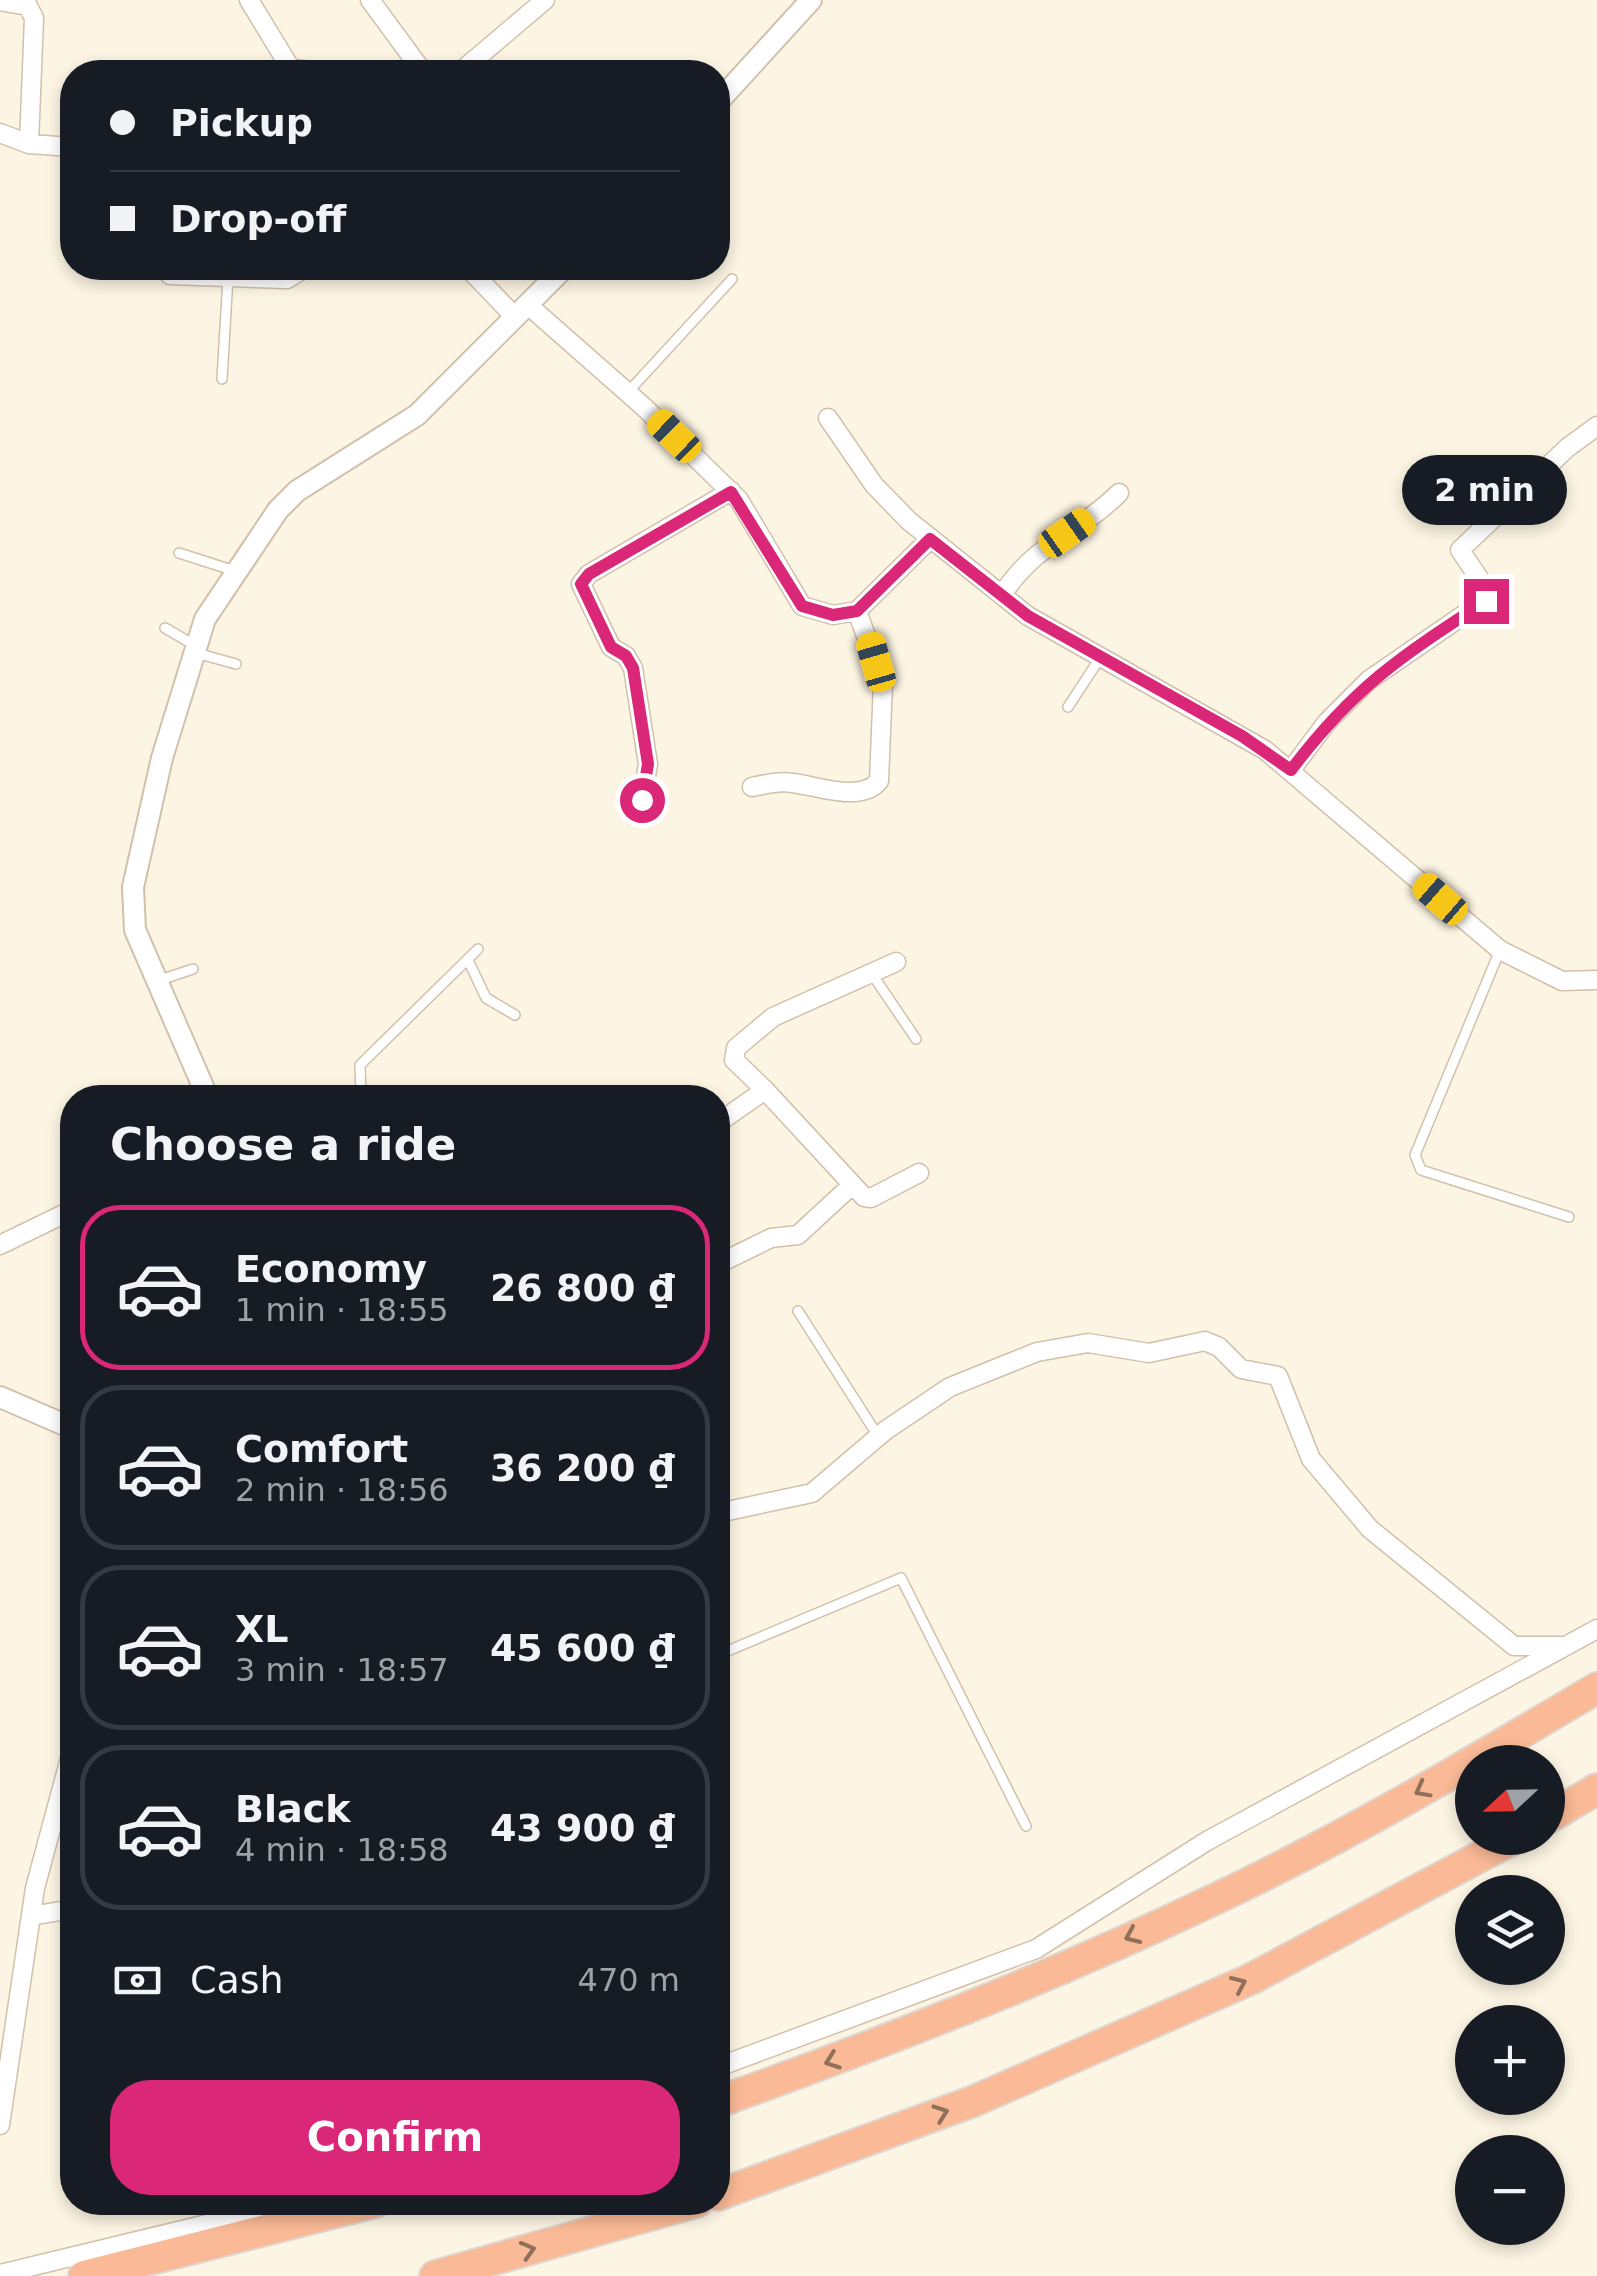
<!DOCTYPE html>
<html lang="en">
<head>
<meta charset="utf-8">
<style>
	:root { --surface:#171b24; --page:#20242c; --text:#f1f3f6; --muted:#9ea1a6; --line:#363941; --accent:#db2777 }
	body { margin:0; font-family:"DejaVu Sans",sans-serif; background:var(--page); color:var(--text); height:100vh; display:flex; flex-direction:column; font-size:38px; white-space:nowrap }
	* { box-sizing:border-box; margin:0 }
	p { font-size:32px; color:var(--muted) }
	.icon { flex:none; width:55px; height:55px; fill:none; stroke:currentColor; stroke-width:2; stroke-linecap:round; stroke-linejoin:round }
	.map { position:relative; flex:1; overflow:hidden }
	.drawer { position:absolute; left:60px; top:1085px; width:670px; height:1130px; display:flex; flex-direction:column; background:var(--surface); border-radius:40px; box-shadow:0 5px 15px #0003 }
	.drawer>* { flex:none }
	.hud { position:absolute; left:60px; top:60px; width:670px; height:220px; border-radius:40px; box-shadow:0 5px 15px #0003; display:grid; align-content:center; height:220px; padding:0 50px; background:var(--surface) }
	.needle { width:65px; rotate:248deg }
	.controls { position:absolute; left:1455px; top:1745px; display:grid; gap:20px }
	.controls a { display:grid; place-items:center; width:110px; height:110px; border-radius:50%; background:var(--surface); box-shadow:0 5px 15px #0003; font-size:50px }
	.end { position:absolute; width:45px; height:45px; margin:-22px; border:12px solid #db2777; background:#fff; box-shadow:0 0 0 5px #fff }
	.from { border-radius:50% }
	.bubble { position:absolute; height:70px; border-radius:35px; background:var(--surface); box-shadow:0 5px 15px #0003; font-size:32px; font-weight:800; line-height:70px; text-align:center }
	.car { position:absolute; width:30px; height:60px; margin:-30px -15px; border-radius:12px; box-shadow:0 0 8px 2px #0007; background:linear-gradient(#f5c518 24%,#345 0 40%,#f5c518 0 76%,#345 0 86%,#f5c518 0) }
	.hud b { display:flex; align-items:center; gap:35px; height:95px; font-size:38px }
	.hud b+b { border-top:2px solid var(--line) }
	.hud i { width:25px; height:25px; background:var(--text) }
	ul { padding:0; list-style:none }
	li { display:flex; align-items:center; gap:30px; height:165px; margin:0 20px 15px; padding:0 30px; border:5px solid var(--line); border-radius:40px }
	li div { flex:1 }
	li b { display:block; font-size:38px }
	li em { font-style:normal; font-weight:800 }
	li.on { border-color:var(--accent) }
	li>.icon { width:90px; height:90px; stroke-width:1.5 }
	h2 { padding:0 50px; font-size:45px; line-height:120px }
	.pay { display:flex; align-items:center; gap:25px; height:110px; padding:0 50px; font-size:38px }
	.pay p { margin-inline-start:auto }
	.cta { display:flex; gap:20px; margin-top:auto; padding:20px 50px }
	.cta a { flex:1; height:115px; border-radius:40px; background:var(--accent); color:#fff; font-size:40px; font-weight:800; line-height:115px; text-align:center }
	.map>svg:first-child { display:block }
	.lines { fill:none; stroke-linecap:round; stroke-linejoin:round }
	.service-casing { stroke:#d1c0ac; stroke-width:12 }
	.minor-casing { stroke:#d1c0ac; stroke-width:21 }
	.tertiary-casing { stroke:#d1c0ac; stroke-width:24 }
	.motorway-casing { stroke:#ded8d3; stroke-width:34 }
	.service { stroke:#fff; stroke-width:9 }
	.minor { stroke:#fff; stroke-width:18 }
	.tertiary { stroke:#fff; stroke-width:20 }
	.motorway { stroke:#faba97; stroke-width:30 }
	.oneway { stroke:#907058 }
	.route { stroke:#db2777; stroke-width:12 }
</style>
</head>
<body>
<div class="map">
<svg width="1597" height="2276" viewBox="0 0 1597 2276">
	<rect width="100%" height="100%" fill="#fdf5e3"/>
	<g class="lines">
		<!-- service casing -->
		<g class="service-casing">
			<path id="service" d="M222 379 228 277
				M628 392 732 279
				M179 553 235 571
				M165 628 196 646
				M196 653 236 664
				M1068 707 1100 658
				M1500 950 1415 1155 1421 1170 1569 1217
				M468 960 486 998 515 1015
				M872 974 916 1039
				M160 980 193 969
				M361 1098 360 1065 478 949
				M798 1311 878 1436
				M718 1655 901 1578 1026 1826"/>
		</g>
		<!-- minor casing -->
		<g class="minor-casing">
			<path id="minor" d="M249 0 291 69 326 72
				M370 0 423 72
				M0 1 28 6 34 18 29 144
				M460 72 545 0
				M0 133 29 144 72 147
				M468 268 515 317
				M170 275 287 279 305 268
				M528 305 645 408 739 500 802 606 833 615 857 611 930 539
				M828 418 874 485 909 521 1028 616 1265 750 1500 950 1562 981 1597 980
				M1002 595C1035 543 1078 534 1119 493
				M1291 770 1327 722 1369 680 1491 596 1460 550 1567 448 1597 426
				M752 787C766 784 779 781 793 783 817 786 861 803 879 781L883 683 857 611
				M642 799 648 764 633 668 626 656 611 647 581 584 589 574 731 491
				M765 1090 864 1197 871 1198 919 1173
				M718 1123 765 1090 734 1060 736 1048 773 1017 896 962
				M0 1245 72 1210
				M718 1264 771 1238 798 1235 852 1185
				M718 1513 812 1493 886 1430 950 1387 1037 1352 1088 1343 1149 1353 1205 1341 1219 1347 1241 1369 1278 1376 1311 1459 1370 1529 1514 1646H1565
				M31 1916 72 1909
				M718 2067 1036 1949 1207 1841 1597 1629
				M0 2125 35 1888 72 1751
				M0 2274 298 2202"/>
		</g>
		<!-- tertiary casing -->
		<g class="tertiary-casing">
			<path id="tertiary" d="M718 102 811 0
				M208 1098 135 930 133 887 162 758 205 619 278 510 297 491 417 415 564 268
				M0 1397 72 1428"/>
		</g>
		<!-- motorway casing -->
		<g class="motorway-casing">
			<path id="motorway" d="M1548 1818 1597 1789
				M718 2102C885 2042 1050 1978 1211 1901 1343 1839 1471 1763 1597 1688
				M718 2195 974 2101 1251 1979 1515 1838
				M84 2276 376 2202
				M435 2276 697 2202"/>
		</g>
		<!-- service -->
		<use href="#service" class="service"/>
		<!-- minor -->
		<use href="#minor" class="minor"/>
		<!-- tertiary -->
		<use href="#tertiary" class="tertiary"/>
		<!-- motorway -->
		<use href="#motorway" class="motorway"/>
	</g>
	<!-- one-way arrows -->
	<defs><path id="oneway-chevron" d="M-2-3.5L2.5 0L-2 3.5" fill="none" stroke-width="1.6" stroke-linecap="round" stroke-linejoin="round" transform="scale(2.5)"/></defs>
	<g class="oneway">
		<use href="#oneway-chevron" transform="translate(1422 1790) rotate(152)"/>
		<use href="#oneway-chevron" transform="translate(1132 1936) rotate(156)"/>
		<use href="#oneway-chevron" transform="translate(1239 1984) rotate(-24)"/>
		<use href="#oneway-chevron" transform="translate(832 2061) rotate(160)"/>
		<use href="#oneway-chevron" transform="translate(941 2113) rotate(-20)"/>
		<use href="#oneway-chevron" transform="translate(528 2250) rotate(-16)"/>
	</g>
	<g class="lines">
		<!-- route -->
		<path class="route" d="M642 800 648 764 633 668 626 656 611 647 581 584 589 574 731 492 802 606 833 615 857 611 930 539 1028 616 1242 736 1291 770C1354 687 1400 657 1486 601"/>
	</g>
</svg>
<div class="controls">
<a><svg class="needle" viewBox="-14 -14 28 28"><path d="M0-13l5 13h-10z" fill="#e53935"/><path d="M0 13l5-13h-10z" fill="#9ea1a6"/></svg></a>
<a><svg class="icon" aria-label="layers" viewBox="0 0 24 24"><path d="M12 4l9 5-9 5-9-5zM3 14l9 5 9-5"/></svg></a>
<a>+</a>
<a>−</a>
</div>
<i class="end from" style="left:642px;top:800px"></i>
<i class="end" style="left:1486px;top:601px"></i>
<div class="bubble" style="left:1402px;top:455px;width:165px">2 min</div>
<i class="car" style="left:674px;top:436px;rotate:314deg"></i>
<i class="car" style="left:1067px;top:533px;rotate:55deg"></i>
<i class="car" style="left:876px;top:662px;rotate:344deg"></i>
<i class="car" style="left:1440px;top:899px;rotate:311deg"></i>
<div class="hud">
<b><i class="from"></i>Pickup</b>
<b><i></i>Drop-off</b>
</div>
<section class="drawer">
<h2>Choose a ride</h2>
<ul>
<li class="on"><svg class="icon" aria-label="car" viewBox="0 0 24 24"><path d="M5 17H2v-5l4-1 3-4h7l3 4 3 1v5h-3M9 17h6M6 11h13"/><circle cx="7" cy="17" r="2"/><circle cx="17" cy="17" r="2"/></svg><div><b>Economy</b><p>1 min · 18:55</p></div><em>26 800 ₫</em></li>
<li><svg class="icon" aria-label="car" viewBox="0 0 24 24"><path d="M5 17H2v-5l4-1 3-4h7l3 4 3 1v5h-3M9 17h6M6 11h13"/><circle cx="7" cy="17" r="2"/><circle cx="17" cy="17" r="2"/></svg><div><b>Comfort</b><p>2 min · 18:56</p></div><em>36 200 ₫</em></li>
<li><svg class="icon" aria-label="car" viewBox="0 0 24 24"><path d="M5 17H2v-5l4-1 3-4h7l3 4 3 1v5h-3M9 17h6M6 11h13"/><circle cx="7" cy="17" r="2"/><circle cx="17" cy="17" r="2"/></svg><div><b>XL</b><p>3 min · 18:57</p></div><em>45 600 ₫</em></li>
<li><svg class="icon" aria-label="car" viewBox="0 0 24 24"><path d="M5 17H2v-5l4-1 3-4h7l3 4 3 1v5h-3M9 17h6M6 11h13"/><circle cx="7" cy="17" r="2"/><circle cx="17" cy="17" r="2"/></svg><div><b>Black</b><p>4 min · 18:58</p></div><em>43 900 ₫</em></li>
</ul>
<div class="pay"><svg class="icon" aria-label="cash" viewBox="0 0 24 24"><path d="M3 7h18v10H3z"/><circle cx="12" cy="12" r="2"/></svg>Cash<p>470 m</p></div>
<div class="cta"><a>Confirm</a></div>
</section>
</div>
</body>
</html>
